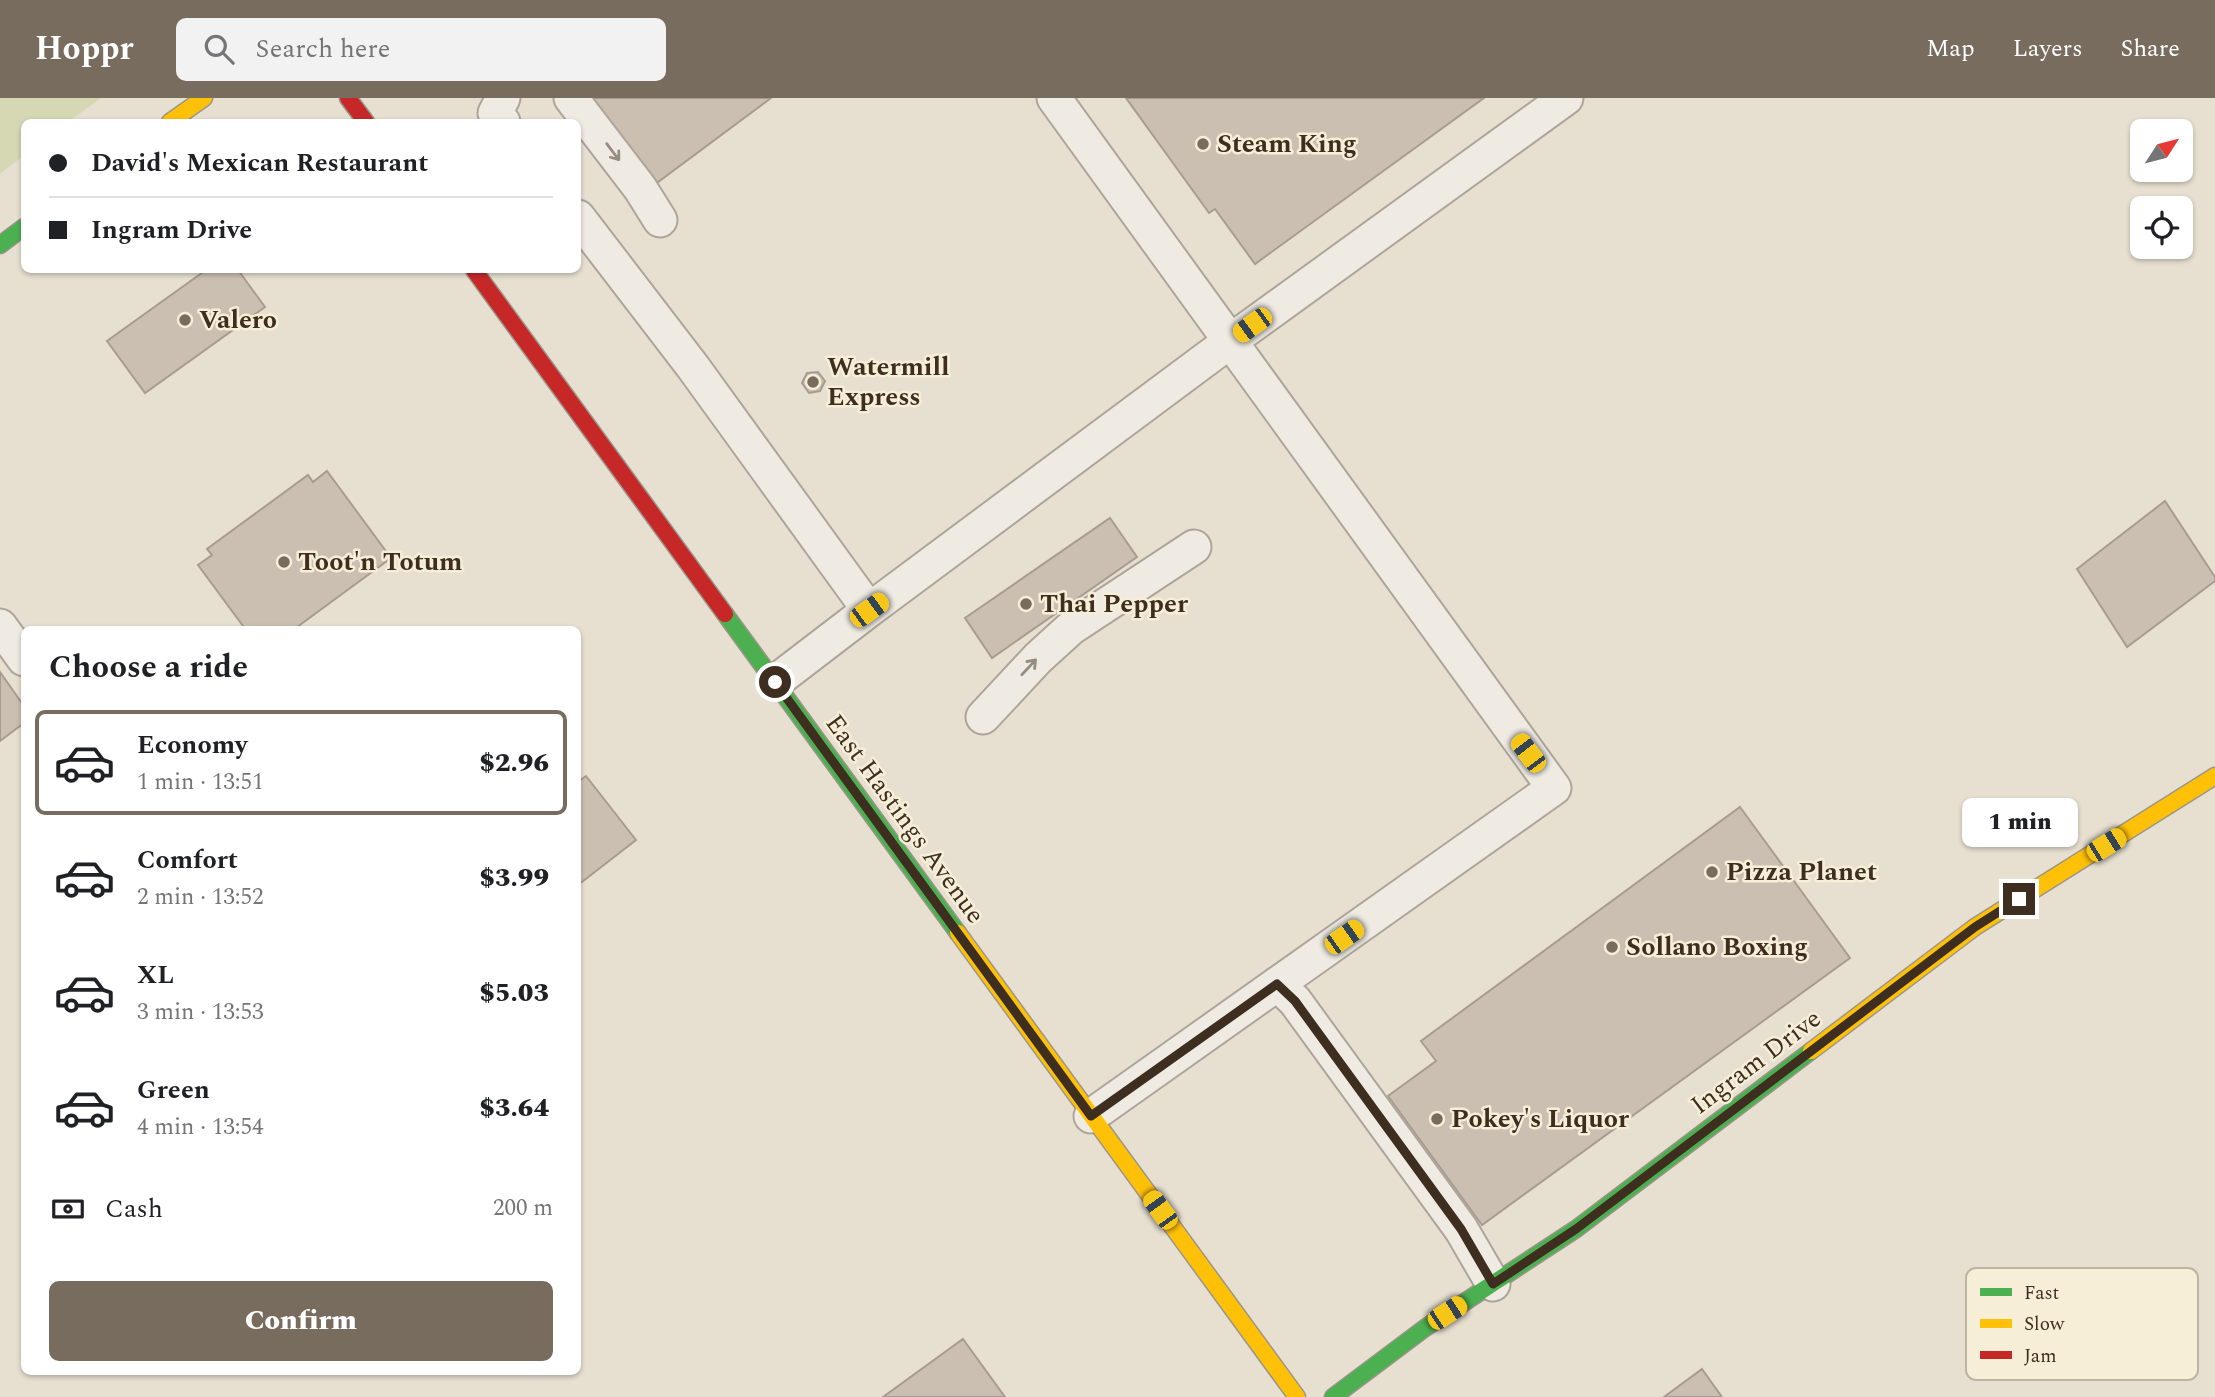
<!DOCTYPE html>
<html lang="en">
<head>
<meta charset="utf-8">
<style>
	:root { --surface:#fff; --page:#f2f2f2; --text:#202124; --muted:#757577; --line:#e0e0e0; --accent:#786c5e }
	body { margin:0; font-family:Spectral,serif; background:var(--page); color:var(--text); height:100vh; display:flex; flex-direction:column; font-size:26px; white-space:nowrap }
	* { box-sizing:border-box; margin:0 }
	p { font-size:23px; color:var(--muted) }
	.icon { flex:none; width:38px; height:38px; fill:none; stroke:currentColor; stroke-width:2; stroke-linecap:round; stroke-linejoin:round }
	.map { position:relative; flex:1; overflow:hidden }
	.sheet { position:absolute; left:21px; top:528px; width:560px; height:749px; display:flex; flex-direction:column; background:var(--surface); border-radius:10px; box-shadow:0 2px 5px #0004 }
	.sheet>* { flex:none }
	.top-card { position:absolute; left:21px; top:21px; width:560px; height:154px; border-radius:10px; box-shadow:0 2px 5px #0004; display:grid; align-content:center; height:154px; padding:0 28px; background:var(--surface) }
	.needle { width:46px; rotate:54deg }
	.tools { position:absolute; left:2130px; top:21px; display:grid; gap:14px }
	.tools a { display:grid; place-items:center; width:63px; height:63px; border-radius:10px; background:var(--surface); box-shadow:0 2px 5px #0004; font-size:35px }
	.end { position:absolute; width:32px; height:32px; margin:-16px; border:9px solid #3d2e20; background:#fff; box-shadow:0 0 0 4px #fff }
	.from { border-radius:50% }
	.bubble { position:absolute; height:49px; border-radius:10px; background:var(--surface); box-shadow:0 2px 5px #0004; font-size:23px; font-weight:800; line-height:49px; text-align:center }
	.car { position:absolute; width:21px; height:42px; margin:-21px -10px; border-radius:9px; box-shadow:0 0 5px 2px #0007; background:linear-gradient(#f5c518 24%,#345 0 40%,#f5c518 0 76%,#345 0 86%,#f5c518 0) }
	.top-card b { display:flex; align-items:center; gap:24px; height:66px; font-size:26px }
	.top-card b+b { border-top:2px solid var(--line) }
	.top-card i { width:18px; height:18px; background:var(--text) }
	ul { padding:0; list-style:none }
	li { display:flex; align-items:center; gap:21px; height:105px; margin:0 14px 10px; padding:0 14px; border:4px solid transparent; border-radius:10px }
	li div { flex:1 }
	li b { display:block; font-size:26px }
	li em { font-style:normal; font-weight:800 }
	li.active { border-color:var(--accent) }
	li>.icon { width:63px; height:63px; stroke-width:1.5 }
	h2 { padding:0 28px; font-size:32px; line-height:84px }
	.pay { display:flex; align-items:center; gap:18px; height:77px; padding:0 28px; font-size:26px }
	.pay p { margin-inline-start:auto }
	.action { display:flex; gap:14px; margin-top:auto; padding:14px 28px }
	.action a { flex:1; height:80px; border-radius:10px; background:var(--accent); color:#fff; font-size:28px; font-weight:800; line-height:80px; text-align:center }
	header { display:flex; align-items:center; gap:42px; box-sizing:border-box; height:98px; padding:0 35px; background:var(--accent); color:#fff }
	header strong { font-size:33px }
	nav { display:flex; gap:38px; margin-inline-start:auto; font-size:24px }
	.search { width:490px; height:63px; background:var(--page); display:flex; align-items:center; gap:18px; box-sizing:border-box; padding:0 24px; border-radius:10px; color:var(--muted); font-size:26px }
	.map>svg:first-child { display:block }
	.green { fill:#d6d7b3 }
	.building { fill:#cbbfb2; stroke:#a89c90; stroke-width:2 }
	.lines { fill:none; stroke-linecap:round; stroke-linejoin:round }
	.lane-casing { stroke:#ada599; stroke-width:37 }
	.fast-casing { stroke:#9c958a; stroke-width:19 }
	.slow-casing { stroke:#9c958a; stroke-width:19 }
	.jam-casing { stroke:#9c958a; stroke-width:19 }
	.lane { stroke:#efebe3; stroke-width:33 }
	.fast { stroke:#4caf50; stroke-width:16 }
	.slow { stroke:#ffc107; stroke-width:16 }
	.jam { stroke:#c62828; stroke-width:16 }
	.oneway { stroke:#968c82 }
	.route { stroke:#3d2e20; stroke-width:9 }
	.poi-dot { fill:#786c5e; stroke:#f7eed8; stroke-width:2.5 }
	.labels { text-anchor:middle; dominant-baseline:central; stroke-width:5; stroke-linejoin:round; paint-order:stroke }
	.poi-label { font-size:26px; font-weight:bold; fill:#3d2e20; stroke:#f7eed8; text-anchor:start }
	.street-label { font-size:26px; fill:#3d2e20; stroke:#f7eed8 }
	.key { fill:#f7eed8; stroke:#bfb4a1; stroke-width:2 }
	.key-label { font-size:19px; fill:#3d2e20 }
</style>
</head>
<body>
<header>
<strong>Hoppr</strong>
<div class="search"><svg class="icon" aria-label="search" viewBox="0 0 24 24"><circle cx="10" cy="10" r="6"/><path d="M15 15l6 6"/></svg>Search here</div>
<nav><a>Map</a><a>Layers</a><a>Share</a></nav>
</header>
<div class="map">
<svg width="2215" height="1299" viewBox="0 0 2215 1299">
	<rect width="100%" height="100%" fill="#e7e0d1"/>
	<!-- green -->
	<path class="green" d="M0 0H101L68 24H24V57L0 76Z"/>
	<!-- building -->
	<path class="building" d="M589 0H771L654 87Z
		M1126 0H1484L1255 166 1215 111 1209 115Z
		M206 172H238L265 209 145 295 107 243Z
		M818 274 825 283 820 293 809 295 802 285 807 275Z
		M327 373 391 460 293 532H246L198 467 212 457 207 451 308 377 313 384Z
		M2165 403 2215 479V483L2127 549 2077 471Z
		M1110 420 1137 459 992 560 965 520Z
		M0 574 24 608V625L0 643Z
		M586 678 636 742 578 787V682L579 683Z
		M1740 709 1850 860 1482 1127 1388 998 1436 963 1421 943Z
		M963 1241 1005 1299H883Z
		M1702 1271 1722 1299H1664Z"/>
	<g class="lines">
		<!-- lane casing -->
		<g class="lane-casing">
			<path id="lane" d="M571 0 640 90 660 122
				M1054 0 1554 690 1091 1018
				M503 24 495 15 503 0
				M578 119 693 269 869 512 775 584
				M869 512 1229 244 1566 0
				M0 528 24 561
				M983 619 1038 560 1071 530 1194 449
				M1277 886 1295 903 1461 1131 1493 1186"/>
		</g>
		<!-- fast casing -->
		<g class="fast-casing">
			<path id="fast" d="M0 147 24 129
				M725 516 958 835
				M1333 1299 1425 1230 1576 1131 1811 953"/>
		</g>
		<!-- slow casing -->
		<g class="slow-casing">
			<path id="slow" d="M170 24 204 0
				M958 835 1297 1299
				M1811 953 1975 829 2215 678"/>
		</g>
		<!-- jam casing -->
		<g class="jam-casing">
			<path id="jam" d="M348 0 366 24
				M474 172 725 516"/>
		</g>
		<!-- lane -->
		<use href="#lane" class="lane"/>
		<!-- fast -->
		<use href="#fast" class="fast"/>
		<!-- slow -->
		<use href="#slow" class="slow"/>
		<!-- jam -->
		<use href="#jam" class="jam"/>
	</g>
	<!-- one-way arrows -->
	<defs><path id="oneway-shaft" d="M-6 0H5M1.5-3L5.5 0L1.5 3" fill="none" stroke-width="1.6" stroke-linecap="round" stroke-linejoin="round" transform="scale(1.75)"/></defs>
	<g class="oneway">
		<use href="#oneway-shaft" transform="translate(613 54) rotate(53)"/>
		<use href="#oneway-shaft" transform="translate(1029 569) rotate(-47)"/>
	</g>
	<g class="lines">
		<!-- route -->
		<path class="route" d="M775 584 1091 1018 1277 886 1295 903 1461 1131 1493 1186 1576 1131 1975 829 2019 801"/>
	</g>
	<!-- markers -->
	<g class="poi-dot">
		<circle cx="1203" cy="46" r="7"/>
		<circle cx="185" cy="222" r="7"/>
		<circle cx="813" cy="284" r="7"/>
		<circle cx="284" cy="464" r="7"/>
		<circle cx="1026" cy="506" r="7"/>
		<circle cx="1712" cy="774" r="7"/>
		<circle cx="1612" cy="849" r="7"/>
		<circle cx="1437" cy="1021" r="7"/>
	</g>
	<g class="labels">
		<!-- poi labels -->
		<g class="poi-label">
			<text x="1217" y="46">Steam King</text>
			<text x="199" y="222">Valero</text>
			<text x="827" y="269">Watermill<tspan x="827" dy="30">Express</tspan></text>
			<text x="298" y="464">Toot'n Totum</text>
			<text x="1040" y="506">Thai Pepper</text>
			<text x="1726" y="774">Pizza Planet</text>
			<text x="1626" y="849">Sollano Boxing</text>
			<text x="1451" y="1021">Pokey's Liquor</text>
		</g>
		<!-- street labels -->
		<g class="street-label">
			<text transform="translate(905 721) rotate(54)">East Hastings Avenue</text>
			<text transform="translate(1756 964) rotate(-37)">Ingram Drive</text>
		</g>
	</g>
	<!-- legend -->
	<rect x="1966" y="1170" width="232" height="112" rx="10" class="key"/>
	<rect x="1980" y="1190" width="32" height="8" fill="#4caf50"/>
	<rect x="1980" y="1221" width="32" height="9" fill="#ffc107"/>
	<rect x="1980" y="1253" width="32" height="8" fill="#c62828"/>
	<g class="key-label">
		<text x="2024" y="1201">Fast</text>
		<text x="2024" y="1232">Slow</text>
		<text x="2024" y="1264">Jam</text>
	</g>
</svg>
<div class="tools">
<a><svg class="needle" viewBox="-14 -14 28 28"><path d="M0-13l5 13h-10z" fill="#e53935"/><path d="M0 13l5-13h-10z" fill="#757577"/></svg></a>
<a><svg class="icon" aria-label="locate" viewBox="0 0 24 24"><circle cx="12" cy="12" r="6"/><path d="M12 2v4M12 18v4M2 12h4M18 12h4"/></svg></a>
</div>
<i class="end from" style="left:775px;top:584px"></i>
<i class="end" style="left:2019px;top:801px"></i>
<div class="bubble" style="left:1962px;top:700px;width:116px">1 min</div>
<i class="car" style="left:1252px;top:227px;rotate:234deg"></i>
<i class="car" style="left:869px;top:512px;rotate:54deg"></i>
<i class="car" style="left:1528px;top:655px;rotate:323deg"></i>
<i class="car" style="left:2106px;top:747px;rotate:58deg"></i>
<i class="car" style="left:1344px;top:839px;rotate:55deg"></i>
<i class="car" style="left:1160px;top:1112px;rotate:324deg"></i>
<i class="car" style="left:1447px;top:1215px;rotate:57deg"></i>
<div class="top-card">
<b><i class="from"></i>David's Mexican Restaurant</b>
<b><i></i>Ingram Drive</b>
</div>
<section class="sheet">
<h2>Choose a ride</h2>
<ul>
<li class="active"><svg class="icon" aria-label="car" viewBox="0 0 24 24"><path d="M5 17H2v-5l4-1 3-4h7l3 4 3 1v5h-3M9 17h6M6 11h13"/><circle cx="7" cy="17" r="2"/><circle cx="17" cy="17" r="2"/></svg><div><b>Economy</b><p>1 min · 13:51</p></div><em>$2.96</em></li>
<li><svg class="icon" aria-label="car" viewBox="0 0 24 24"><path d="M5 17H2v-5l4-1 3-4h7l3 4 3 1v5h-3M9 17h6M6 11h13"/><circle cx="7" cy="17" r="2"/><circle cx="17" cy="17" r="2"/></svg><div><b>Comfort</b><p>2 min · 13:52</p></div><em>$3.99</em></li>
<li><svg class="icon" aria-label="car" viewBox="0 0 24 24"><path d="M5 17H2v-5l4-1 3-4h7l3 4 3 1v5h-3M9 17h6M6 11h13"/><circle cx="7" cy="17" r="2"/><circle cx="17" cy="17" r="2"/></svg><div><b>XL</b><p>3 min · 13:53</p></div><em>$5.03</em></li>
<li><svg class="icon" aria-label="car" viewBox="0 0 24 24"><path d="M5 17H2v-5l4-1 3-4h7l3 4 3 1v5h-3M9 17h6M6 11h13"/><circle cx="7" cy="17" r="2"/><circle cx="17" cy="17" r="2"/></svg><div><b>Green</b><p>4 min · 13:54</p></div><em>$3.64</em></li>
</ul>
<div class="pay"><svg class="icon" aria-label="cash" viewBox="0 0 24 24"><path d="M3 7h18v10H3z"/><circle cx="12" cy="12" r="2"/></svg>Cash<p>200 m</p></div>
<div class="action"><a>Confirm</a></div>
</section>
</div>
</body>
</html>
